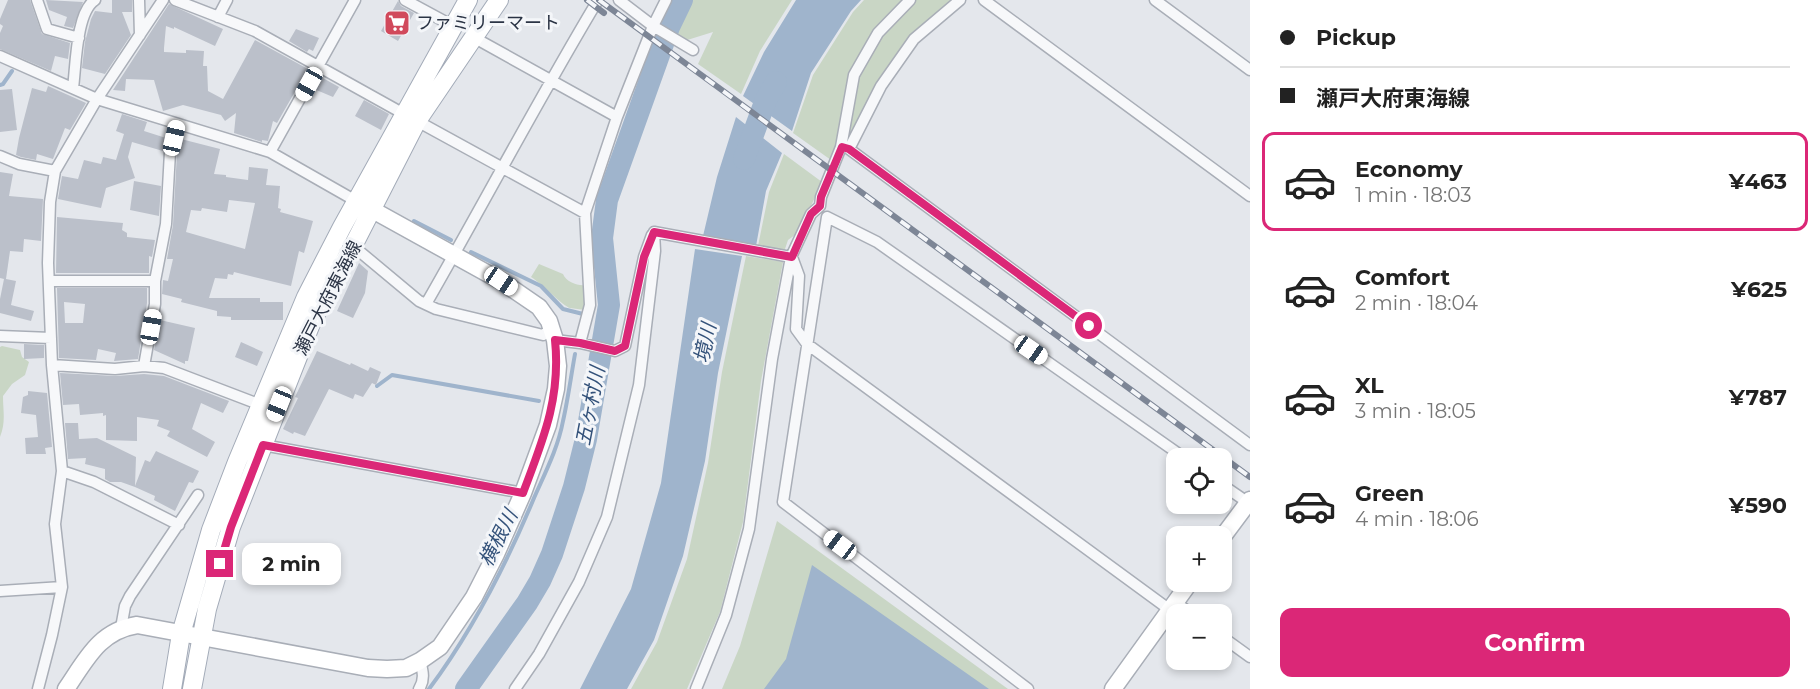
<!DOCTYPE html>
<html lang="en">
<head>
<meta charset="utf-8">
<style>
	:root { --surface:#fff; --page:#f2f2f2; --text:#222; --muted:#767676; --line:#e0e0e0; --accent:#db2777 }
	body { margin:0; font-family:Montserrat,"Noto Sans JP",sans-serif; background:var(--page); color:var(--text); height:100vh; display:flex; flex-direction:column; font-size:22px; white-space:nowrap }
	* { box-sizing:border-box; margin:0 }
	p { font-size:20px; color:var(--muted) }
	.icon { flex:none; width:33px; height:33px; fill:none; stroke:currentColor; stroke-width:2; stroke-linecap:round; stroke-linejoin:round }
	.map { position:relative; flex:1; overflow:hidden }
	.panel { display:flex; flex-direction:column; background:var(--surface); width:570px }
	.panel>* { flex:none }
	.top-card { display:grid; align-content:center; height:132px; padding:0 30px; background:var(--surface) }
	.tools { position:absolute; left:1166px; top:448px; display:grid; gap:12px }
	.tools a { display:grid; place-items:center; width:66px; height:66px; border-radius:12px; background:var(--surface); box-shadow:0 3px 9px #0003; font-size:30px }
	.end { position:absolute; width:27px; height:27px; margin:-14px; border:8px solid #db2777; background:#fff; box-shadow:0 0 0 3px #fff }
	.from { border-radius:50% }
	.bubble { position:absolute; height:42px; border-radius:12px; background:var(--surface); box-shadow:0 3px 9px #0003; font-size:20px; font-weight:700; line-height:42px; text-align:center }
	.car { position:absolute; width:18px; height:36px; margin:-18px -9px; border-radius:8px; box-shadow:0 0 4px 2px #0007; background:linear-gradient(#fff 24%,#345 0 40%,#fff 0 76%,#345 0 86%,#fff 0) }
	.top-card b { display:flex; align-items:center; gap:21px; height:57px; font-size:22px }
	.top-card b+b { border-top:2px solid var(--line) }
	.top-card i { width:15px; height:15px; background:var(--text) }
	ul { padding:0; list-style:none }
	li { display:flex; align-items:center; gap:18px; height:99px; margin:0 12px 9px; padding:0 18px; border:3px solid transparent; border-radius:12px }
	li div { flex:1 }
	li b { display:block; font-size:22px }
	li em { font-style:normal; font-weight:700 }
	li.active { border-color:var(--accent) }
	li>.icon { width:54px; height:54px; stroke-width:1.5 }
	.action { display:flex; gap:12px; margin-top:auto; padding:12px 30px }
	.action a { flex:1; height:69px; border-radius:12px; background:var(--accent); color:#fff; font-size:24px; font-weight:700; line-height:69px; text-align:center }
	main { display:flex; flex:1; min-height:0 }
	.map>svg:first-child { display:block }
	.green { fill:#c9d6c5 }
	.water { fill:#9fb4cc }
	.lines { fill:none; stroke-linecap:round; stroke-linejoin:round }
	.stream { stroke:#9fb4cc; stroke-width:4 }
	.river { stroke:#9fb4cc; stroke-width:22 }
	.building { fill:#bbc0ca; fill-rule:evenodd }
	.street-casing { stroke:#a9aeb7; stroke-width:13 }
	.secondary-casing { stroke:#a9aeb7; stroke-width:19 }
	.primary-casing { stroke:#a3abb8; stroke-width:20 }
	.street { stroke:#f7f8fa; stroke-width:10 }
	.secondary { stroke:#fff; stroke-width:16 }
	.primary { stroke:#fff; stroke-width:18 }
	.rail-casing { stroke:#7d8696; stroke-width:6 }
	.rail { stroke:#f4f6f9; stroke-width:4; stroke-dasharray:11; stroke-linecap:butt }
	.route { stroke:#db2777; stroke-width:8 }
	.labels { text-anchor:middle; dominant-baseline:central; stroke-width:6; stroke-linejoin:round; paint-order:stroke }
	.poi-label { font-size:18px; fill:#2b3445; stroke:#f4f6f9; text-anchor:start }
	.street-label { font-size:18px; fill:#2b3445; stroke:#f4f6f9 }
	.water-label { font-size:20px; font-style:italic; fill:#34527a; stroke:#f4f6f9 }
</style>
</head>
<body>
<main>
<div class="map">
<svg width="1250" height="689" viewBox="0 0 1250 689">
	<rect width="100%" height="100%" fill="#e4e7ec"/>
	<!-- green -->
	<path class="green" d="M691 0H792L760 51 741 94 698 64 713 32 684 41 675 36Z
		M864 0H951L912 35 877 83 848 137 837 146 831 160 793 133 813 75 853 12Z
		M784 154 822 182 799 232 788 240 784 252 758 246 769 192Z
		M746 256 783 262 761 381 743 522 720 612 687 689H631L657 642 687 559 708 463 722 372Z
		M539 264 563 274C566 282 578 286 585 285V310C580 309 575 309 570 308 563 306 541 283 531 277Z
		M2 346 20 350 22 357 29 362 25 375 12 384 3 396C3 411 6 422 0 437V347Z
		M777 521 1008 689H722L740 646Z"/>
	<!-- water -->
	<path class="water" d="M796 0H861L851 11 811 73 792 131 743 96 764 52Z
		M736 117 782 153 766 191 756 246 703 236 717 177Z
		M695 249 742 256 718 373 705 461 683 556 654 640 627 689H580L631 589 661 483Z
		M812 565 989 689H764L786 659Z"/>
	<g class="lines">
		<!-- stream -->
		<path class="stream" d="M0 85 3 84 12 71
			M414 221 451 240
			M471 252 541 286 563 309 583 314
			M377 386 392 375 539 401
			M429 689C473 630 506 565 534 498 545 473 558 448 563 421 568 399 571 376 575 354"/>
		<!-- river -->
		<path class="river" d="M744 159 765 102 776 82
			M466 689 527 603 540 581 552 554 574 487 586 439 609 305 602 238 607 200 669 27 682 0"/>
	</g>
	<!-- building -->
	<path class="building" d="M8 0H30L42 34 70 43 68 59 55 56 51 71 0 49V33L3 26 0 24V19Z
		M46 0 83 2 73 28 64 26 67 17 49 10Z
		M112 0H132V12H122L131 35 105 74 82 68 85 42 91 19 95 11 112 13Z
		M398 1 401 6 414 13 398 41 381 31Z
		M169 4 223 29 215 46 174 27V29L166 26 164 48V52L186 53V50L204 51 203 66H207L208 91 223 99 255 40 308 69 277 123 273 121 268 141 262 140V142L234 133 236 113 225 121 221 115 183 105 163 111 154 80 126 79 125 91 113 90Z
		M296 29 319 38 313 51 309 49 307 52 289 41Z
		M321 77 339 87 333 97 314 89Z
		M48 86 86 103 70 130 65 128 53 159 37 154 36 160 21 157 16 155 19 138 32 88 46 92Z
		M12 89 17 130 0 132V90Z
		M364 100 389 114 381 130 355 116Z
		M122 114 147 122 144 131 166 138 163 151 132 142 128 157 135 178 106 188 101 208 58 199 62 176 78 179 84 160 101 164 103 157 116 160 124 134 116 131Z
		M181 139 220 149 214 174 226 175V177L248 180 249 167 268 169 266 185 280 186 278 208 281 209 280 212 313 221 304 253 299 251 291 286 234 272 233 275 228 274 227 279 215 278 209 298H260V302H283V320H231V317L217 316V311L181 302 182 299 162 294 163 280 168 281 173 259H167L173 225 177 153ZM229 200 255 203 245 249 186 232 191 210 201 211 202 208 227 212Z
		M0 172 13 174 9 196 43 199 41 241 24 239 23 252 10 251 6 279 16 281 11 305 34 311 31 321 0 313V299L4 279 0 278Z
		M134 181 161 186 159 216 130 210Z
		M57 217 123 223 122 230 127 233V237L155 240 159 217 152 257 149 256V273H56Z
		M359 263 368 271 365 293 353 318 337 311Z
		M57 288H147V303L138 359 114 361 116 353 98 349 96 360 59 358ZM64 302 85 304 83 323H65Z
		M160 320 195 328 188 361H185V364L154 350Z
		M241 342 263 352 257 366 235 357Z
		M24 344 44 345V358L24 359Z
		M317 351 350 365 351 363 368 371 370 367 381 372 376 385 372 383 363 397 355 394 353 399 329 389 305 436 294 432 293 434 283 429 298 398 295 397Z
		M60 373 115 376 144 374 164 376 229 401 223 413 201 403 192 429 215 442 207 457 167 436 170 431 157 426 159 420 137 417V441L106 440V415L103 416V413L80 415 79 404 63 405Z
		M28 391 47 393 52 447 45 448 46 454H26L25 438 38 437 36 415 21 413 23 397 28 395Z
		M65 423H78L79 439 97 438 136 457 135 486 145 460 150 462 156 451 199 471 193 483 189 482 175 511 154 500 155 496 135 487 121 482H110L105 479V469L85 464 86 458 68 459Z"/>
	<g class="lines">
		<!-- street casing -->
		<g class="street-casing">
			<path id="street" d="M37 0 47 29 79 38
				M139 0 140 35
				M175 0 255 31 404 114
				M405 0 453 26
				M619 0 653 26 693 50
				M960 0 914 39 881 86 849 149 1250 445
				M984 0 1250 196
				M1155 0 1250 70
				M218 17 227 0
				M473 37 617 117
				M0 56 97 99 270 152 356 201
				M73 88C76 66 76 12 95 0
				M417 121 585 213 617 117 653 26 666 0
				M270 152 355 0
				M0 156 19 164 55 171
				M654 232 791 257
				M353 246 419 301 436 309 543 335 552 329
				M792 257 799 276 796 329 807 344 1170 610
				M49 281H155
				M426 304C484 203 538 100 598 0
				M0 336 51 338
				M555 340 580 343 615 351 625 346 644 257 652 235
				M580 343 590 305 585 213
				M52 365 115 369 144 366 164 368 261 405
				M144 366 155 304V281L166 224 170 152 177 124
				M263 445 523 493
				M62 471 94 482 179 525
				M1221 484 1250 504
				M0 591 62 587
				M1175 602 1193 615
				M121 628 125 606 130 596 198 495
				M1221 636 1250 657
				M38 689 52 635 62 587 55 524 62 471 52 365 48 263 50 202 55 171 97 99 163 0
				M419 689C425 680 423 671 420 661
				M515 689 539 654 579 582 607 517 639 385 655 251 654 232
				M696 689 726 615 749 529 772 359 791 257 811 214 820 206 821 197 841 147 854 75 878 33 910 0
				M1028 689 783 502 827 217 877 242 1186 459"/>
		</g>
		<!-- secondary casing -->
		<g class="secondary-casing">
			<path id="secondary" d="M1221 539 1250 500
				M66 689C86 660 99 631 137 625L368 668 387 669 406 668 420 661 440 647 474 597 496 554 523 493 548 425 556 389 558 366 555 340 549 321 539 307 501 281 360 203
				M1113 689 1190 582"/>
		</g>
		<!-- primary casing -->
		<g class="primary-casing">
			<path id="primary" d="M172 689 181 634 211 530 237 462 306 297 342 227 468 0
				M192 689 207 609 231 527 312 321 353 246 417 121 499 0"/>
		</g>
		<!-- street -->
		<use href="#street" class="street"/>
		<!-- secondary -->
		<use href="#secondary" class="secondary"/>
		<!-- primary -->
		<use href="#primary" class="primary"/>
		<!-- rail casing -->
		<g class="rail-casing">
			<path id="rail" d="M587 0 604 13
				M599 0 1250 477"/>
		</g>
		<!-- rail -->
		<use href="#rail" class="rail"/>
	</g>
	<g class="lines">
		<!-- route -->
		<path class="route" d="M220 564 231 527 263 445 523 493C543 440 561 398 555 340L580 343 615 351 625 346 644 257 654 232 792 257 811 214 820 206 821 197 842 147 849 149 1089 326"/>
	</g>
	<!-- icons -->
	<defs>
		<g id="supermarket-square" transform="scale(1.35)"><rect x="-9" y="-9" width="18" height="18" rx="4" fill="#d1495b" stroke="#f4f6f9"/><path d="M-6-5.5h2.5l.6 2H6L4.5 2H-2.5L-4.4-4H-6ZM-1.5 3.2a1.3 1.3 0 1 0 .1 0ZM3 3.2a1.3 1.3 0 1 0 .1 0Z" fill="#fff"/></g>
	</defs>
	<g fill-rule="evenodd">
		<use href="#supermarket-square" x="397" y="23"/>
	</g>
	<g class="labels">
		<!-- poi labels -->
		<g class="poi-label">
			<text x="416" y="23">ファミリーマート</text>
		</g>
		<!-- street labels -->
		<g class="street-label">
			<text transform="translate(328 298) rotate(-63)">瀬戸大府東海線</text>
		</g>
		<!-- water labels -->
		<g class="water-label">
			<text transform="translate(705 343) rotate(-78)">境川</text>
			<text transform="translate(590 406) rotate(-79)">五ヶ村川</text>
			<text transform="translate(498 538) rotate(-63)">横根川</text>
		</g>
	</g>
</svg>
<div class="tools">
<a><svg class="icon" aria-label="locate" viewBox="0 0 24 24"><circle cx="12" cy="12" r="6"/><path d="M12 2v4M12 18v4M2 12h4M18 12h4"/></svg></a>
<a>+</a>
<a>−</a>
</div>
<i class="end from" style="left:1089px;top:326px"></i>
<i class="end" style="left:220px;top:564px"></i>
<div class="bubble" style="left:242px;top:543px;width:99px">2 min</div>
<i class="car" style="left:309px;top:84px;rotate:209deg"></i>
<i class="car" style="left:174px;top:138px;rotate:13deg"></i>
<i class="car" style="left:501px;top:281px;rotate:124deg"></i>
<i class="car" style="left:151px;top:327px;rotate:10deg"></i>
<i class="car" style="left:1031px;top:350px;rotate:125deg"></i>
<i class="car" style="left:279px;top:404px;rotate:202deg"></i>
<i class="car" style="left:840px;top:545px;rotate:307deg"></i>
</div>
<section class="panel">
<div class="top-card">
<b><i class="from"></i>Pickup</b>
<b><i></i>瀬戸大府東海線</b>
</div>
<ul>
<li class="active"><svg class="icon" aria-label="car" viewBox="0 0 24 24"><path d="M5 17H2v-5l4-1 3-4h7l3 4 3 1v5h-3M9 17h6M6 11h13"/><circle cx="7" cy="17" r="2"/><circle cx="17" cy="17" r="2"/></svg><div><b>Economy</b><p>1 min · 18:03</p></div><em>¥463</em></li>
<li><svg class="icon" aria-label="car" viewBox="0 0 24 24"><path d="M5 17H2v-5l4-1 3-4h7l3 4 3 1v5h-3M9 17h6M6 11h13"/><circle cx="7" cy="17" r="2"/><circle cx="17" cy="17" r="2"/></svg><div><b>Comfort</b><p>2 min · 18:04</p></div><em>¥625</em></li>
<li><svg class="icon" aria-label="car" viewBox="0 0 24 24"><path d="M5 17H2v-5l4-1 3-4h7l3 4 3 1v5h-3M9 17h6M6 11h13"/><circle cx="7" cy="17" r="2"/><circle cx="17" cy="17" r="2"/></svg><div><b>XL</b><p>3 min · 18:05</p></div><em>¥787</em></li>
<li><svg class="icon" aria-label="car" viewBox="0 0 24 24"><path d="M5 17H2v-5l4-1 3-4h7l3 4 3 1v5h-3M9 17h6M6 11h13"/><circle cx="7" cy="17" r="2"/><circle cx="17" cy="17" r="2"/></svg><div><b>Green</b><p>4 min · 18:06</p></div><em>¥590</em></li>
</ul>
<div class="action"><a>Confirm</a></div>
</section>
</main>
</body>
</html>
